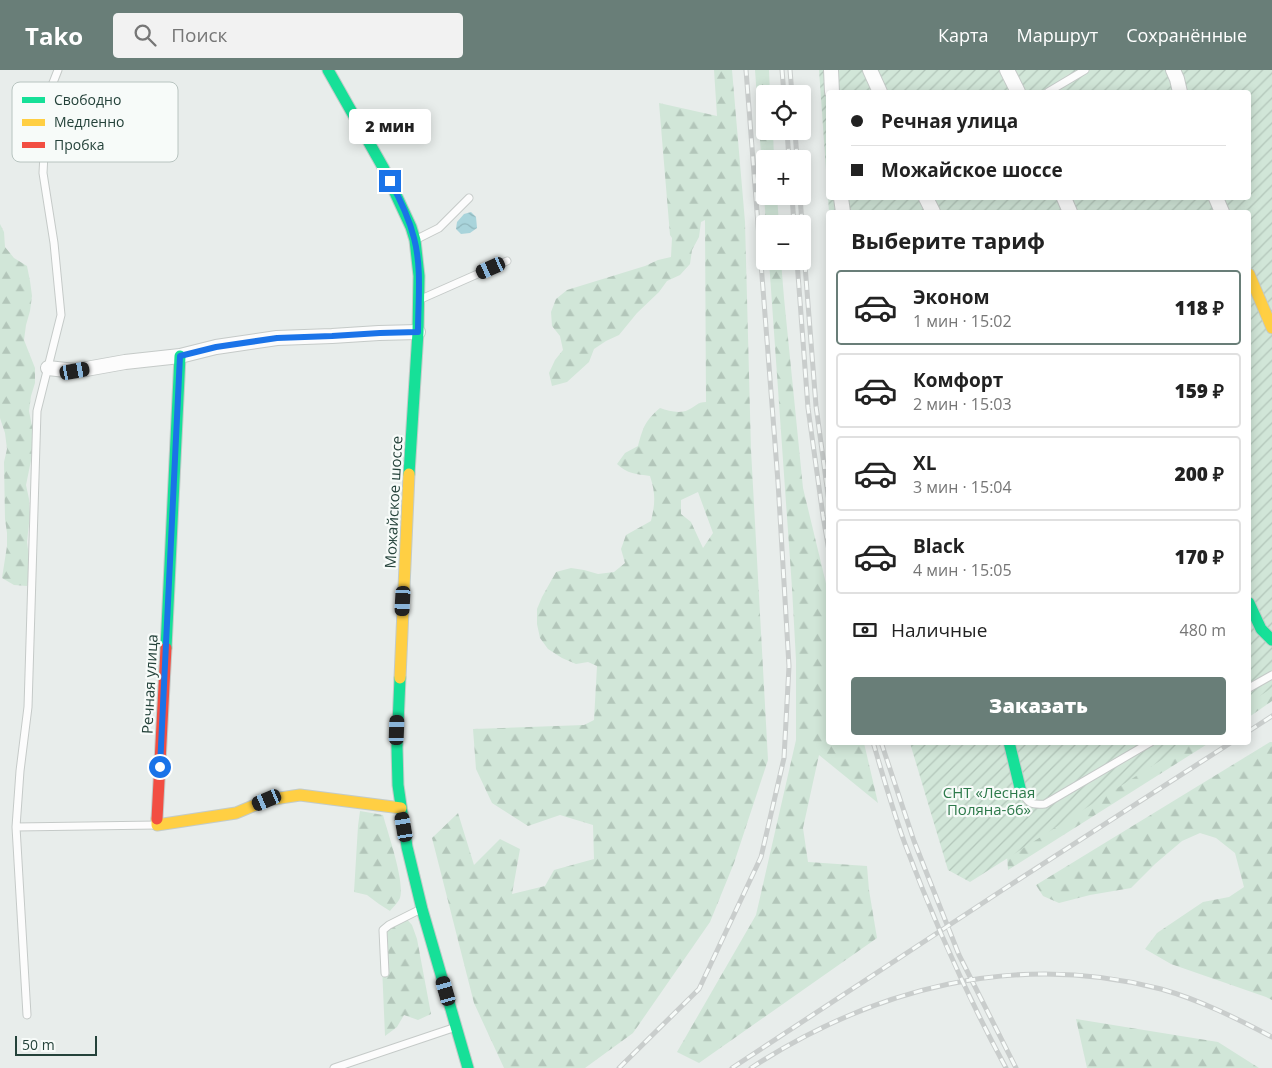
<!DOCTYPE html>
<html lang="ru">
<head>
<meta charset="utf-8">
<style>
	:root { --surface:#fff; --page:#f2f2f2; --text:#222; --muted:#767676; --line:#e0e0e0; --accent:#697e78 }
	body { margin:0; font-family:"Open Sans",sans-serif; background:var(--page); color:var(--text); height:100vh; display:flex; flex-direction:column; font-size:19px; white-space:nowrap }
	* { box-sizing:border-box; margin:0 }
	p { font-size:16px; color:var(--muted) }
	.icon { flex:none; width:28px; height:28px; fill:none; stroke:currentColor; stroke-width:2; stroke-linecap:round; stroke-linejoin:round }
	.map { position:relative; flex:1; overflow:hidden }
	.side { position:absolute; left:826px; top:140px; width:425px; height:535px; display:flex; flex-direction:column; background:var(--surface); border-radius:5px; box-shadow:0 2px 12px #0003 }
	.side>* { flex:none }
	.top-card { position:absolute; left:826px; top:20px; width:425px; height:110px; border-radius:5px; box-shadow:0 2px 12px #0003; display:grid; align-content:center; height:110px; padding:0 25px; background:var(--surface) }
	.tools { position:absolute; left:756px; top:15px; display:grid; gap:10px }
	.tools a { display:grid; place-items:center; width:55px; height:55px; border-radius:5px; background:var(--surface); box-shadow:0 2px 12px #0003; font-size:25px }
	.scale { position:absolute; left:15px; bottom:12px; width:82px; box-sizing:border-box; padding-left:5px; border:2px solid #24423a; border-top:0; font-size:14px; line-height:18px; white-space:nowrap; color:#24423a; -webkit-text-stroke:4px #f7fbf9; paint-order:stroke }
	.end { position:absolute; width:22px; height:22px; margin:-11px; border:6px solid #1a73e8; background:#fff; box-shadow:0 0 0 2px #fff }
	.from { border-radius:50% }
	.bubble { position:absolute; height:35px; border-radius:5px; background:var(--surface); box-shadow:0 2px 12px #0003; font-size:16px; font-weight:800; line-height:35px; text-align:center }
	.car { position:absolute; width:15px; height:30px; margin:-15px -8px; border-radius:6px; box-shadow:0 0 4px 1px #0007; background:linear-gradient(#222 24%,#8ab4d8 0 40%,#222 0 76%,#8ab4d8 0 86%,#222 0) }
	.top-card b { display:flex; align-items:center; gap:18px; height:48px; font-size:19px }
	.top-card b+b { border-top:1px solid var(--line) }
	.top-card i { width:12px; height:12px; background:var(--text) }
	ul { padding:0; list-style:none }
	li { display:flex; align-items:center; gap:15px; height:75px; margin:0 10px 8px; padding:0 15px; border:2px solid var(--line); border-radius:5px }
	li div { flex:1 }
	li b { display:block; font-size:19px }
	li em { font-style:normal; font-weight:800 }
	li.on { border-color:var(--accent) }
	li>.icon { width:45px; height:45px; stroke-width:1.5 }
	h2 { padding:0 25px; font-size:22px; line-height:60px }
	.pay { display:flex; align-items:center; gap:12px; height:55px; padding:0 25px; font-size:19px }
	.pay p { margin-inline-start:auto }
	.primary-button { display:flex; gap:10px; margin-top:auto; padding:10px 25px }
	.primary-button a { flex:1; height:58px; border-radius:5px; background:var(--accent); color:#fff; font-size:20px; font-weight:800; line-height:58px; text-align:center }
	header { display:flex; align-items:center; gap:30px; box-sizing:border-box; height:70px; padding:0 25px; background:var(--accent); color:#fff }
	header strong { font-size:24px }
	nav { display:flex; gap:28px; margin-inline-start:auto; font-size:18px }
	.search { width:350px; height:45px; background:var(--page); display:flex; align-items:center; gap:12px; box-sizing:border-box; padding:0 18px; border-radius:5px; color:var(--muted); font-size:19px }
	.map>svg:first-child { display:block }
	.forest { fill:url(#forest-firs); fill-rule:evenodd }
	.garden { fill:url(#garden-furrows); fill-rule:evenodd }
	.water { fill:url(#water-waves) }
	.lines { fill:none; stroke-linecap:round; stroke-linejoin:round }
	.lane-casing { stroke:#c5cac8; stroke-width:9 }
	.street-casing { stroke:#c5cac8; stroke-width:16 }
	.fast-casing { stroke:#c3cbc8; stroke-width:13 }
	.slow-casing { stroke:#c3cbc8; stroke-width:13 }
	.jam-casing { stroke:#c3cbc8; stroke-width:13 }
	.lane { stroke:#fcfcfc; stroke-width:7 }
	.street { stroke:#fcfcfc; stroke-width:14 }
	.fast { stroke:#16e098; stroke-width:11 }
	.slow { stroke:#ffcf43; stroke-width:11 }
	.jam { stroke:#f24e42; stroke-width:11 }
	.rail-casing { stroke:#c9cdcc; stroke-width:5 }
	.rail { stroke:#f7fbf9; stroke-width:3; stroke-dasharray:9; stroke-linecap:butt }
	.route { stroke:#1a73e8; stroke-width:6 }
	.labels { text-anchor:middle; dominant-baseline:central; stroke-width:4.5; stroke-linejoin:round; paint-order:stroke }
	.street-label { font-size:15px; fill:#24423a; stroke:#f7fbf9 }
	.park-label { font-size:15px; fill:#2d7a4b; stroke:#f7fbf9 }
	.key { fill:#f7fbf9; stroke:#b8c4c0; stroke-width:1 }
	.key-label { font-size:14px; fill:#24423a }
</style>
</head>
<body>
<header>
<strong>Tako</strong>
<div class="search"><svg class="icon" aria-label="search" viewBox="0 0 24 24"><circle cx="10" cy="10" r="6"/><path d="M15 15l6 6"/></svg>Поиск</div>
<nav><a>Карта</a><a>Маршрут</a><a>Сохранённые</a></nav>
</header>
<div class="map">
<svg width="1272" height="998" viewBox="0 0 1272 998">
	<defs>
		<pattern id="forest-firs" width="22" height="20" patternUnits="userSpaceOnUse" patternTransform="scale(1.25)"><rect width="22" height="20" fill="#d1e6d8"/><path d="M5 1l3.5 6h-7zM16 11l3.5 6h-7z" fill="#b3c6ba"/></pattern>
		<pattern id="garden-furrows" width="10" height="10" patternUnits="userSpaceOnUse" patternTransform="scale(1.25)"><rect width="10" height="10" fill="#d1e6d8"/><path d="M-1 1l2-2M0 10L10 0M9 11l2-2" fill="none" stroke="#b3c6ba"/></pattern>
		<pattern id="water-waves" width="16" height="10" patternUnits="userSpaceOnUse" patternTransform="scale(1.25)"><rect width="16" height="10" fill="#a9d4db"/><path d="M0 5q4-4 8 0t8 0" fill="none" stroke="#91b7bd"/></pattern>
	</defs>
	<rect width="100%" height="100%" fill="#e8edeb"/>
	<!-- forest -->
	<path class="forest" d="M714 0H732L745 152 751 380 768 690 734 793 710 852 633 963 585 998H504L474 933 432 768 458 743 474 795 500 769 520 779 512 824 545 816 554 800 594 789 593 755 560 745 528 756 492 733 476 699 473 659 584 655 594 650 597 596 588 592 576 594 562 588 548 579 540 568 537 554V539L542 527 556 502 571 498 584 500 598 504 614 502 625 493 621 479 626 465 651 451C655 434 656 424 650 406 637 404 627 404 617 394L625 383 638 376C643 357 645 351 660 338 669 341 679 344 688 340 695 337 697 332 706 332L705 150 701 152 699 167 692 180 690 194 680 205 667 211 659 222 637 243 619 265 606 271 594 279 589 292 567 312 552 316 549 303 555 290 563 280 560 266 552 256 551 242 556 229 567 220 645 196 658 190 671 187 672 168 670 165 659 33 717 46ZM698 422 713 463 703 478 691 452 681 444V430Z
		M755 0H769L770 24H765V61H773L774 89H765V126H777L779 154H766Z
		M0 154 4 162 5 177 14 188 27 196 30 211 32 226 30 241 26 255 24 270 35 298V313L31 326 29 341 35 371 26 415 29 429 30 444 27 472 31 501 27 516 14 515 2 508 7 476V463L5 449 4 392 7 379 5 363 0 348Z
		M769 191H781L784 228 803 418 829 526V672L864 673 878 733 819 685 803 758 808 792 867 796 869 820 877 868 699 993 677 982 756 845 796 670V590L792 518Z
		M1272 609V631L1249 647V623Z
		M1270 672H1272V930L1266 927 1171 894 1145 879 1157 863 1203 832 1229 827 1244 817 1235 783 1216 768 1200 763 1182 771 1155 794 1131 818 1090 825 1059 833 1043 826 1036 815Z
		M1173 673H1209L1008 800 1005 756Z
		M360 741 383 745C388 764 405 811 400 828 398 833 393 837 390 841L379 834 367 825 354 822 358 756Z
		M403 845 412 855 417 869 431 944 418 950 404 945 397 957 385 966 382 896 380 883 382 870 388 857Z
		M1076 949 1218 972 1259 998H1087Z"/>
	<!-- garden -->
	<path class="garden" d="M819 0H1272V618L1249 633V142H829ZM829 22H1249V128H829Z
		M910 673H1188L970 812 948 800Z"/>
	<!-- water -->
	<path class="water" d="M471 142 476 147 477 158 470 163 461 164 456 159 457 152 464 144Z"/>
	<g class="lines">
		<!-- lane casing -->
		<g class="lane-casing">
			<path id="lane" d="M1048 22 1085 0
				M417 169 439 158 469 128
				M421 229 507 191
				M1249 618 1272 605
				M1022 722C1028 734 1032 735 1045 734L1151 672
				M16 757 20 701 28 637 37 341 61 245 54 173 43 103 47 28 58 0
				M385 903 383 860 389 855 419 840
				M27 945 16 757 157 755
				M334 998 453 958"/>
		</g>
		<!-- street casing -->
		<g class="street-casing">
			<path id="street" d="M831 0 832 22
				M870 0 880 22
				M1007 0 1018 22
				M1173 0 1177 9 1180 22
				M841 128 843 142
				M926 128 933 142
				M1064 128 1070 142
				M1216 128 1222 142
				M48 298 75 301 125 292 180 286 216 277 277 268 332 266 379 263 418 262"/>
		</g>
		<!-- fast casing -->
		<g class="fast-casing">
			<path id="fast" d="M328 0 384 99 411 157 415 170 419 206 418 262 409 404
				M1249 533 1261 559 1272 570
				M166 578 180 286
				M400 608 397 677 398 715 407 777 422 839 468 998
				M1009 672 1021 722"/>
		</g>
		<!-- slow casing -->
		<g class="slow-casing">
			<path id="slow" d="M1249 204 1272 258
				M400 608 409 404
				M157 749V755L236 743 267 730 300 725 401 738"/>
		</g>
		<!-- jam casing -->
		<g class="jam-casing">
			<path id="jam" d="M157 749 166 578"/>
		</g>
		<!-- lane -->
		<use href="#lane" class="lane"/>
		<!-- street -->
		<use href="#street" class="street"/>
		<!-- fast -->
		<use href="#fast" class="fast"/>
		<!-- slow -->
		<use href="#slow" class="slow"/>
		<!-- jam -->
		<use href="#jam" class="jam"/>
		<!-- rail casing -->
		<g class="rail-casing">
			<path id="rail" d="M782 0 784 24
				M790 0 792 24
				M787 61 789 89
				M795 61 797 89
				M792 126 794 154
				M800 126 802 154
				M802 157 816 336 829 432
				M797 191 808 338 823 446 829 481
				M1249 661 1272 646
				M873 672C883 706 893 741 905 774 934 851 967 926 1006 998
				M881 672 914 771 959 885 1016 998
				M619 998 699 919 761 787 784 688 789 596 778 412 746 0
				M732 998 1001 821 1232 672
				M751 998C874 918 1016 881 1161 919 1200 930 1236 948 1272 967"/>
		</g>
		<!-- rail -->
		<use href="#rail" class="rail"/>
	</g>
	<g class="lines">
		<!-- route -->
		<path class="route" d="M160 697 180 286 216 277 277 268 332 266 380 263 418 262C418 231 422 198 414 168 409 148 400 129 390 111"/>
	</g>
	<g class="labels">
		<!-- street labels -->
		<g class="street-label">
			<text transform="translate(393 432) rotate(-87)">Можайское шоссе</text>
			<text transform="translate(149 614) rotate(-87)">Речная улица</text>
		</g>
		<!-- park labels -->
		<g class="park-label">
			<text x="989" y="722">СНТ «Лесная<tspan x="989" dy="17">Поляна-66»</tspan></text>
		</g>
	</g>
	<!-- legend -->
	<rect x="12" y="12" width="166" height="80" rx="8" class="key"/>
	<rect x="22" y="27" width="23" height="6" fill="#16e098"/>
	<rect x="22" y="49" width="23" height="7" fill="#ffcf43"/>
	<rect x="22" y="72" width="23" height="6" fill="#f24e42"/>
	<g class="key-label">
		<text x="54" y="35">Свободно</text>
		<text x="54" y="57">Медленно</text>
		<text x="54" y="80">Пробка</text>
	</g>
</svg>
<div class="tools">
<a><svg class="icon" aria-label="locate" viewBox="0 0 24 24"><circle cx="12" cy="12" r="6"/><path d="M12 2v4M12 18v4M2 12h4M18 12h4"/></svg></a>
<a>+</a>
<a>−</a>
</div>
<div class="scale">50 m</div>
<i class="end from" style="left:160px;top:697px"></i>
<i class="end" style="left:390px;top:111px"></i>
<div class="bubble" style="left:349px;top:39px;width:82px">2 мин</div>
<i class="car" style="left:491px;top:198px;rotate:246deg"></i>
<i class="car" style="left:75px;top:301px;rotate:80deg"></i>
<i class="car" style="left:403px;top:531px;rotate:183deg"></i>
<i class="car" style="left:397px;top:660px;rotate:2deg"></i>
<i class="car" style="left:267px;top:730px;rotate:247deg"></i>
<i class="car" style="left:404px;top:757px;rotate:350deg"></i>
<i class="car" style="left:446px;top:921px;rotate:344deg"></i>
<div class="top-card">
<b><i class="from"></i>Речная улица</b>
<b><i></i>Можайское шоссе</b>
</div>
<section class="side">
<h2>Выберите тариф</h2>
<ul>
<li class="on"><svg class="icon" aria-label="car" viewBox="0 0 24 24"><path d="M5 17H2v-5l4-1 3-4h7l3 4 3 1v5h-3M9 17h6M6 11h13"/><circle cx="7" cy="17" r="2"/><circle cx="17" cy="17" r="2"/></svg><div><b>Эконом</b><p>1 мин · 15:02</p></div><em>118 ₽</em></li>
<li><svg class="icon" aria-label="car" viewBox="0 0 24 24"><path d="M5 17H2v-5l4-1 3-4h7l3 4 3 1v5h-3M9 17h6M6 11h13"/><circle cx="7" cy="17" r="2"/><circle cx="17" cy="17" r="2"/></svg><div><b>Комфорт</b><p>2 мин · 15:03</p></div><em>159 ₽</em></li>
<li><svg class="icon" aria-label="car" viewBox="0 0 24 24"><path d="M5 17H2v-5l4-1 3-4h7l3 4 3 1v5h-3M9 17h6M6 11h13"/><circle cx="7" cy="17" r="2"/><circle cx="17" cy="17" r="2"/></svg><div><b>XL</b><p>3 мин · 15:04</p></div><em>200 ₽</em></li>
<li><svg class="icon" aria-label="car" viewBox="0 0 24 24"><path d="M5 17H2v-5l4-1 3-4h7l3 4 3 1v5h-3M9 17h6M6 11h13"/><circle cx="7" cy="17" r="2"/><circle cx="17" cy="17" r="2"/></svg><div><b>Black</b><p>4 мин · 15:05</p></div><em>170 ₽</em></li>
</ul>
<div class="pay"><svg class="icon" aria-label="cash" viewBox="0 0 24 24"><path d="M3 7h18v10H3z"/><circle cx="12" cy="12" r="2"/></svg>Наличные<p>480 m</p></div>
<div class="primary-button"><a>Заказать</a></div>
</section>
</div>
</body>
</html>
